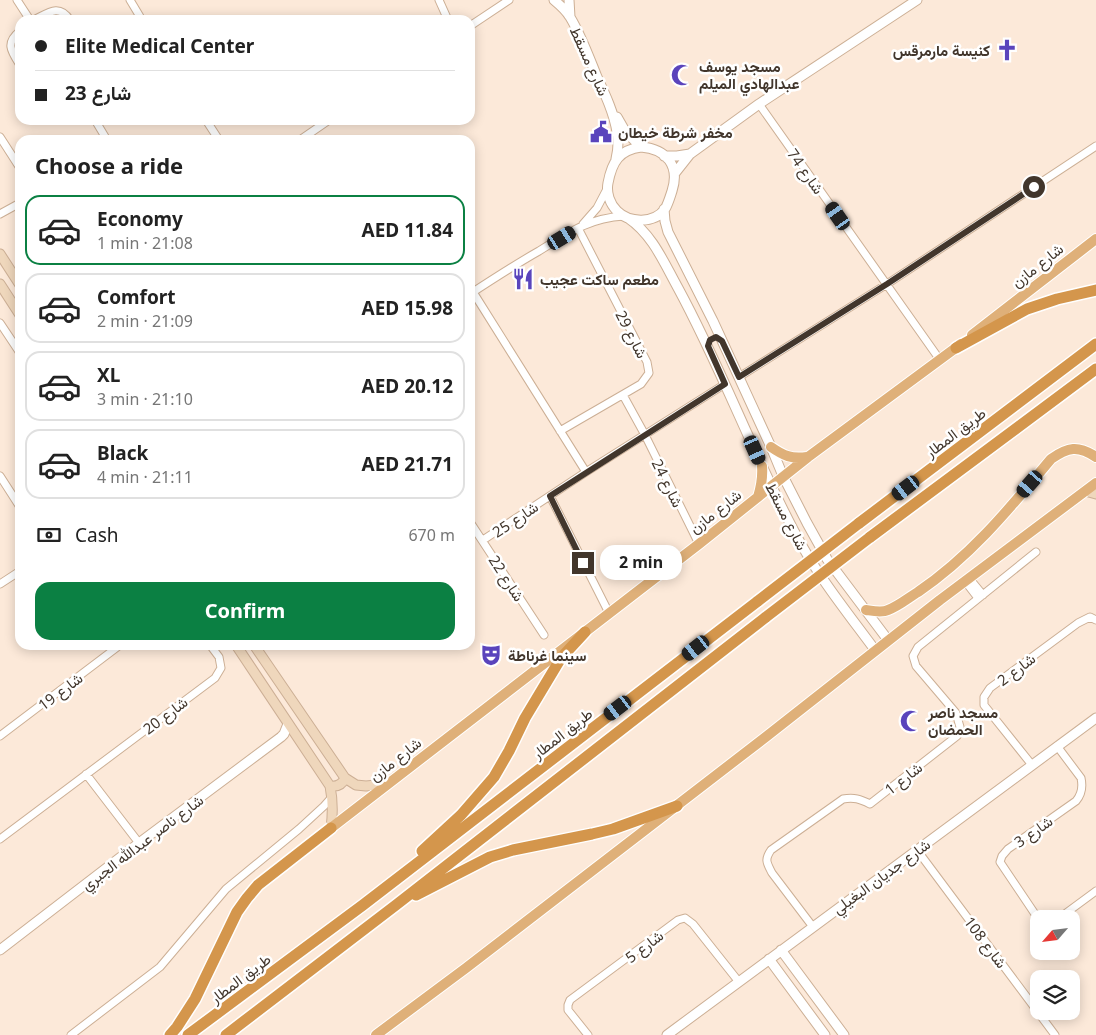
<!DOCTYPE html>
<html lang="en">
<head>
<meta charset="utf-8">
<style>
	:root { --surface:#fff; --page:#f2f2f2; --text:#222; --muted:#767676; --line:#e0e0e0; --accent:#0b8043 }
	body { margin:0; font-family:"Noto Sans",Vazirmatn,sans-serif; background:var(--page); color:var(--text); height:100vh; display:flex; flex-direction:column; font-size:19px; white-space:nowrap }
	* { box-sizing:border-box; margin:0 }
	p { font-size:16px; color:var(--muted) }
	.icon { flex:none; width:28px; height:28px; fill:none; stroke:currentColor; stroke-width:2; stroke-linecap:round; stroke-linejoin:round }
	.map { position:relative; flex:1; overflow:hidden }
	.drawer { position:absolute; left:15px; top:135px; width:460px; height:515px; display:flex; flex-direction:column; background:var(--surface); border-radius:15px; box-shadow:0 2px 12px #0003 }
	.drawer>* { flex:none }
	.guide { position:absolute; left:15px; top:15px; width:460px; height:110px; border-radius:15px; box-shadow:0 2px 12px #0003; display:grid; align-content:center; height:110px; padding:0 20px; background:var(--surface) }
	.needle { width:32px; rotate:242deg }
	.controls { position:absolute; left:1030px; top:910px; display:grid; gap:10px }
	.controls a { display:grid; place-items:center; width:50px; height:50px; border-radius:10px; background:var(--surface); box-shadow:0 2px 12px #0003; font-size:25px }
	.end { position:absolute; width:22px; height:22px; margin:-11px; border:6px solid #42362c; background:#fff; box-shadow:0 0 0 2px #fff }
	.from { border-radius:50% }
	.bubble { position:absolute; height:35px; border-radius:15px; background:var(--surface); box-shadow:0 2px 12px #0003; font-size:16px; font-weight:700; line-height:35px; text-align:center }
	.car { position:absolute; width:15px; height:30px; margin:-15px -8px; border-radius:6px; box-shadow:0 0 4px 1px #0007; background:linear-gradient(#222 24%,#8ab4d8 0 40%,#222 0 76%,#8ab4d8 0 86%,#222 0) }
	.guide b { display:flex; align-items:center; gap:18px; height:48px; font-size:19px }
	.guide b+b { border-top:1px solid var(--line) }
	.guide i { width:12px; height:12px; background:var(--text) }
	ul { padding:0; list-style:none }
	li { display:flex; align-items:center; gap:15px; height:70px; margin:0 10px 8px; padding:0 10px; border:2px solid var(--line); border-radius:15px }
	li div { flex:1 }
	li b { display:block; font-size:19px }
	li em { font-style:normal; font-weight:700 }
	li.current { border-color:var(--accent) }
	li>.icon { width:45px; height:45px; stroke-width:1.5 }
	h2 { padding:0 20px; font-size:22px; line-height:60px }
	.pay { display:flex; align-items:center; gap:12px; height:55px; padding:0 20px; font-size:19px }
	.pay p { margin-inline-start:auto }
	.button { display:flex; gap:10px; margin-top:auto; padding:10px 20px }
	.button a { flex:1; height:58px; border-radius:15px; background:var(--accent); color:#fff; font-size:20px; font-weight:700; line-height:58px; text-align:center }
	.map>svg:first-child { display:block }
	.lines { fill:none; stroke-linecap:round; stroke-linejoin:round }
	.minor-casing { stroke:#ccaf95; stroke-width:9 }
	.tertiary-casing { stroke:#ccaf95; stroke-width:11 }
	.secondary-casing { stroke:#ccaf95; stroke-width:11 }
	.primary-casing { stroke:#fff; stroke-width:12 }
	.trunk-casing { stroke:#fff; stroke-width:14 }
	.minor { stroke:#fff; stroke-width:7 }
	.tertiary { stroke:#fff; stroke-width:9 }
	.secondary { stroke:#efd7bc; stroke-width:9 }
	.primary { stroke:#dfb079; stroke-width:10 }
	.trunk { stroke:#d4964c; stroke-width:11 }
	.trunk-bridge-casing { stroke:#fff; stroke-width:14; stroke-linecap:butt }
	.trunk-bridge { stroke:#d4964c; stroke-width:11 }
	.route { stroke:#42362c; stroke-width:6 }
	.labels { text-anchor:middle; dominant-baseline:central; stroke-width:5; stroke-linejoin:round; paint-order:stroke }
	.poi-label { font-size:15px; font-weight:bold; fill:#42362c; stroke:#fff; text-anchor:start }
	.street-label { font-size:15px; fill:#42362c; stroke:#fff }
</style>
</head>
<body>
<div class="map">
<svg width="1096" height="1035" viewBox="0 0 1096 1035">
	<rect width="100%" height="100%" fill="#fce9d9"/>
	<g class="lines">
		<!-- minor casing -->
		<g class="minor-casing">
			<path id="minor" d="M17 0 30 20
				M130 0 142 20
				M439 0 448 20
				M34 20C48 13 59 3 70 20
				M470 26 509 0
				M20 31C5 43 11 51 20 65
				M759 104 940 360
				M95 120 107 140
				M206 120 219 140
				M0 137 20 168
				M300 140 329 120
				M0 214 20 203
				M583 224 597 208 607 189
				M473 292 586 472
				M470 294C493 279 516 264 539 251 568 233 589 218 624 216
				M0 323 20 353
				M739 377 887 284 1096 146
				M623 395 645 435 699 544
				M560 431 641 384 649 373 647 362 578 228
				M0 476 20 507
				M550 496 609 613
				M470 522 544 635
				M483 540 586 472 725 384
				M969 578 983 595
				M965 581 978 598
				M0 584 20 571
				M0 736 120 645
				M1032 765 984 705V697L990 688 1078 623 1090 617 1096 620
				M86 774 139 843
				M0 839 215 678 221 668 219 657 210 645
				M917 850 1055 1035
				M1058 919 1096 891
				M1039 920 1000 862 1002 856 1008 849 1076 801C1082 794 1083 787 1081 778L1057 746
				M813 927 772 873C767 863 764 860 771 850L843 799C854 797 860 799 870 804L957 736 960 727 956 713 916 666 913 656 918 647 1036 552
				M71 1035 160 967 226 889 299 829 324 806 332 797
				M588 1035 568 1010V1005L570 1000 678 920 685 918 693 924 739 982"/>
		</g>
		<!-- tertiary casing -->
		<g class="tertiary-casing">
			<path id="tertiary" d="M554 0C560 5 566 10 570 17 581 35 589 57 597 77 605 94 614 113 617 132 619 141 618 150 616 159
				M569 0 570 17
				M617 117 625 131 641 147
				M641 147C667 149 680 166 672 191 670 197 668 204 665 209 654 224 629 223 617 211 610 204 606 193 608 183 612 162 619 150 641 147Z
				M664 156H677L690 154
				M675 173 690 154 759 104 917 0
				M664 209 665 221 668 232 713 321 771 447 783 476 807 523 827 559 888 640
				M628 218C653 235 664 263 678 288 721 367 752 452 794 531 816 574 847 612 875 650
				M0 950 139 843 281 737 284 734 288 724
				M781 950 844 1035
				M769 959 825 1035
				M667 1035 1096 718"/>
		</g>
		<!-- secondary casing -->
		<g class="secondary-casing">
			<path id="secondary" d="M0 254 20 285
				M0 284 20 315
				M1085 491 1096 494
				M236 645 330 786C333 801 333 813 331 828
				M254 645 345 778 356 785 366 786 386 784
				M330 786C337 787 342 785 345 778"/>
		</g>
		<!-- primary casing -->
		<g class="primary-casing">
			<path id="primary" d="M972 335 1096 239
				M771 447C784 456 791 459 807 457
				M758 497C761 487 763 478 762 466
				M866 610C873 611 882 613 888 610 899 606 908 598 918 592 971 556 1010 508 1051 459 1068 447 1078 445 1096 457
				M331 828 699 544 808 457 961 344
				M376 1035 466 968 767 736 940 600 1096 483"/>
		</g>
		<!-- trunk casing -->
		<g class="trunk-casing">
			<path id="trunk" d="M956 348 1027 309 1057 299 1096 290
				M858 524 1096 344
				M869 538 1096 369
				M422 851 461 815 494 777 509 751 525 718 561 658 585 632
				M416 895 490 857 513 850 592 834 613 829 677 806
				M170 1035 177 1027 195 999 237 912 247 898 258 885 331 828
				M188 1035 363 905 758 601
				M226 1035 396 905 766 617"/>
		</g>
		<!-- minor -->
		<use href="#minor" class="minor"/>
		<!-- tertiary -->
		<use href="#tertiary" class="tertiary"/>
		<!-- secondary -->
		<use href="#secondary" class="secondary"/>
		<!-- primary -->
		<use href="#primary" class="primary"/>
		<!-- trunk -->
		<use href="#trunk" class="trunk"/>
		<!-- trunk-bridge casing -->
		<g class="trunk-bridge-casing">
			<path id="trunk-bridge" d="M758 601 858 524
				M766 617 869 538"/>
		</g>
		<!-- trunk-bridge -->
		<use href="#trunk-bridge" class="trunk-bridge"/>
	</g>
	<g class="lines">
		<!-- route -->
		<path class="route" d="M583 563 550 496 725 384 708 346 710 340 716 337 722 341 739 377 887 284 1034 187"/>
	</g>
	<!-- icons -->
	<defs>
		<g id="church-bare" transform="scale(1.725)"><path d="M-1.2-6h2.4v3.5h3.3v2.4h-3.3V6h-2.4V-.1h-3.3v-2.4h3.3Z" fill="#5a44bc" stroke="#fff" stroke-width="2.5" paint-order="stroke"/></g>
		<g id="mosque-bare" transform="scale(1.725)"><path d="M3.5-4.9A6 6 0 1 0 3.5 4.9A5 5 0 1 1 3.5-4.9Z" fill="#5a44bc" stroke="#fff" stroke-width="2.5" paint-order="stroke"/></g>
		<g id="civic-bare" transform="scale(1.725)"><path d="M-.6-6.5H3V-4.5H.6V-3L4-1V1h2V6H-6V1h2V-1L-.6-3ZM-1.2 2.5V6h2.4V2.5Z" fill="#5a44bc" stroke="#fff" stroke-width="2.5" paint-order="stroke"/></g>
		<g id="restaurant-bare" transform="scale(1.725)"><path d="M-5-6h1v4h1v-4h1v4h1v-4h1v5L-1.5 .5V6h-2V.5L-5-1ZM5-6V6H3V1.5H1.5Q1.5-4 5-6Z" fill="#5a44bc" stroke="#fff" stroke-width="2.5" paint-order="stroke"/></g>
		<g id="theatre-bare" transform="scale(1.725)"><path d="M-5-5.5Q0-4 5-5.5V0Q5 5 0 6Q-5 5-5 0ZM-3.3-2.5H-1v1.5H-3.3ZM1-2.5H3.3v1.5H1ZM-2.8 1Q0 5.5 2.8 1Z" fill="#5a44bc" stroke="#fff" stroke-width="2.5" paint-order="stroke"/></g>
	</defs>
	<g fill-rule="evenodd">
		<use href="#church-bare" x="1007" y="50"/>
		<use href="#mosque-bare" x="682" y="75"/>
		<use href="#civic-bare" x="601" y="132"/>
		<use href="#restaurant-bare" x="523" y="279"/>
		<use href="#theatre-bare" x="491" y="655"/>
		<use href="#mosque-bare" x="911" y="721"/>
	</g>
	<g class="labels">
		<!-- poi labels -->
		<g class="poi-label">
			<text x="990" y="50" text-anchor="end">كنيسة مارمرقس</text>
			<text x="699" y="66">مسجد يوسف<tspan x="699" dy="17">عبدالهادي الميلم</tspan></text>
			<text x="618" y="132">مخفر شرطة خيطان</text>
			<text x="540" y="279">مطعم ساكت عجيب</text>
			<text x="508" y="655">سينما غرناطة</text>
			<text x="928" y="712">مسجد ناصر<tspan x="928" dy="17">الحمضان</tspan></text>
		</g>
		<!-- street labels -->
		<g class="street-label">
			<text transform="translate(590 61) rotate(66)">شارع مسقط</text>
			<text transform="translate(806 171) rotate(55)">شارع 74</text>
			<text transform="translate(1037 265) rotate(-38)">شارع مازن</text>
			<text transform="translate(632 334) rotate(63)">شارع 29</text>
			<text transform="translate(955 432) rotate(-37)">طريق المطار</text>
			<text transform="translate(668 483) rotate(64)">شارع 24</text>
			<text transform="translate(715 511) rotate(-38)">شارع مازن</text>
			<text transform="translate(787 516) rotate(63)">شارع مسقط</text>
			<text transform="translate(515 519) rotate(-34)">شارع 25</text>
			<text transform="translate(507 578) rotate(57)">شارع 22</text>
			<text transform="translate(1016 669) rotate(-37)">شارع 2</text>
			<text transform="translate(60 691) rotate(-37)">شارع 19</text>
			<text transform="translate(165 715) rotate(-37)">شارع 20</text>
			<text transform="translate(562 733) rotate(-38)">طريق المطار</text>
			<text transform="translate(395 759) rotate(-38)">شارع مازن</text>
			<text transform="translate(903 778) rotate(-38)">شارع 1</text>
			<text transform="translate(1033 831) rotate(-35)">شارع 3</text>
			<text transform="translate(142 842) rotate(-37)">شارع ناصر عبدالله الجبري</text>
			<text transform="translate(881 876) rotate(-36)">شارع جديان البغيلي</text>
			<text transform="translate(986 942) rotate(53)">شارع 108</text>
			<text transform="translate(644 946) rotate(-37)">شارع 5</text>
			<text transform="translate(240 978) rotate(-37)">طريق المطار</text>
		</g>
	</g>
</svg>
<div class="controls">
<a><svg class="needle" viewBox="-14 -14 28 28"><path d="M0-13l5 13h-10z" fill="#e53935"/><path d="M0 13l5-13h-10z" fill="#767676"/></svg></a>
<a><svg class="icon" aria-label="layers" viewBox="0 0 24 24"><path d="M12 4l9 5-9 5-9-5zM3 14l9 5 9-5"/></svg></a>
</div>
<i class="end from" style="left:1034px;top:187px"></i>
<i class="end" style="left:583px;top:563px"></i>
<div class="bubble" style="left:600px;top:545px;width:82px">2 min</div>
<i class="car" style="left:838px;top:216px;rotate:325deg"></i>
<i class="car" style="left:562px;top:238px;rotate:59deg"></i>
<i class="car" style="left:755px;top:450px;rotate:156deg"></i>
<i class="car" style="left:1030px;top:484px;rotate:221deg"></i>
<i class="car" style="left:906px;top:488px;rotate:233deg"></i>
<i class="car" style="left:696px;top:648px;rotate:232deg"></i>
<i class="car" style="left:618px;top:708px;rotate:233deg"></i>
<div class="guide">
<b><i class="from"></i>Elite Medical Center</b>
<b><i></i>شارع 23</b>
</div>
<section class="drawer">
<h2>Choose a ride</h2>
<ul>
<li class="current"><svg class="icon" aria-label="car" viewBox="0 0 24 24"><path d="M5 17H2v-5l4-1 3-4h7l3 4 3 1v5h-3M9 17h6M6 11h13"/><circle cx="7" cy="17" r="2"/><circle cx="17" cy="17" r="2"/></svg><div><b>Economy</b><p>1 min · 21:08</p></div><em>AED 11.84</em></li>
<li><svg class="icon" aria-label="car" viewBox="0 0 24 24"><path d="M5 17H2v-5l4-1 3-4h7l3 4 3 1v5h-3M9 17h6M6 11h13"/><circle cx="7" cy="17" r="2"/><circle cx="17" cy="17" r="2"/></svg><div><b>Comfort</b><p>2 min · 21:09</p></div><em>AED 15.98</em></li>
<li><svg class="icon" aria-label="car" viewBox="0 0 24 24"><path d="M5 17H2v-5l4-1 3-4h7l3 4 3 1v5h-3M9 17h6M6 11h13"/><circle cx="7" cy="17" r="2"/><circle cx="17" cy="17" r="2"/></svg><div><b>XL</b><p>3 min · 21:10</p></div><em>AED 20.12</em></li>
<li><svg class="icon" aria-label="car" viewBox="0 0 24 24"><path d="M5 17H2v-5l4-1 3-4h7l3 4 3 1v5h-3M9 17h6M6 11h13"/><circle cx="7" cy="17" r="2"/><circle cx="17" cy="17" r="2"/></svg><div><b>Black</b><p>4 min · 21:11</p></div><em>AED 21.71</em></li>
</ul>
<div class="pay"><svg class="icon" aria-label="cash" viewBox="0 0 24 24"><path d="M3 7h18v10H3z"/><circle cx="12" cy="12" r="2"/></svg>Cash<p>670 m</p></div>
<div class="button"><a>Confirm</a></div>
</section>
</div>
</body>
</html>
